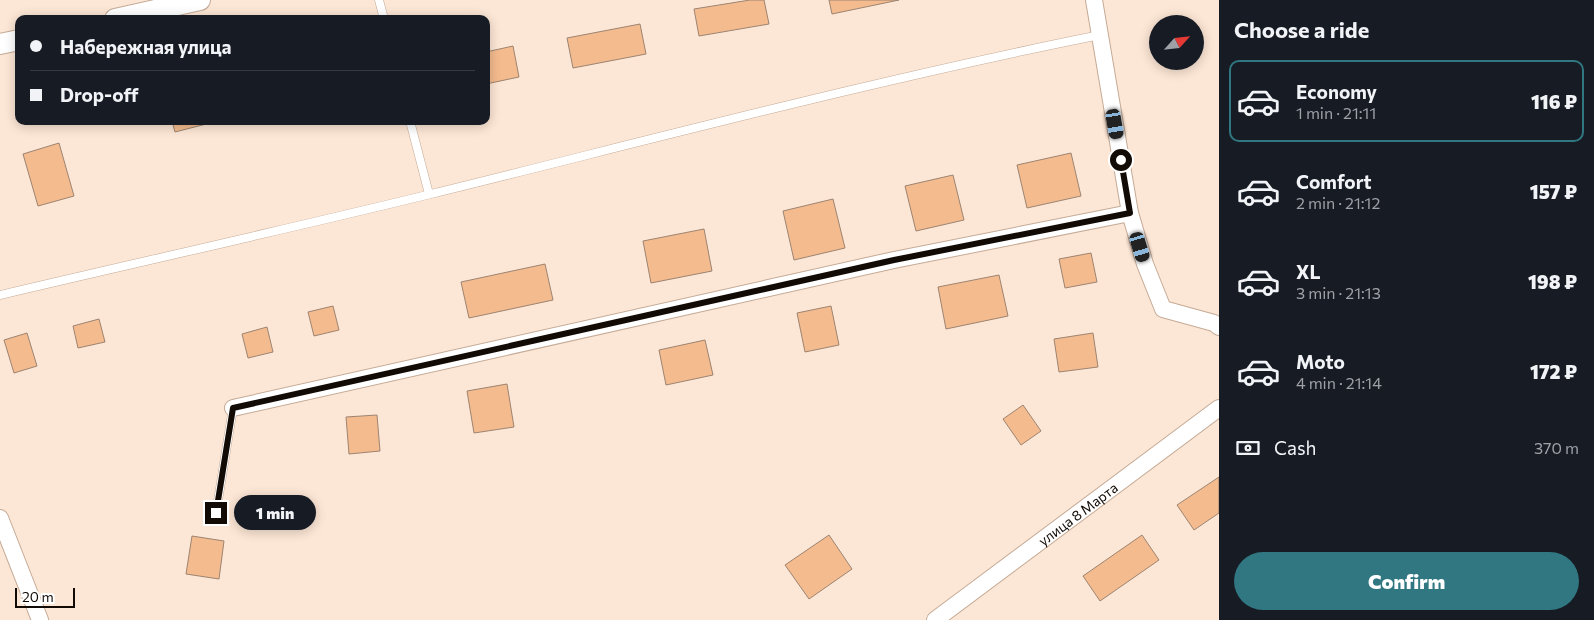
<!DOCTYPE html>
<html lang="en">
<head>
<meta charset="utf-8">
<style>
	:root { --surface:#171b24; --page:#242831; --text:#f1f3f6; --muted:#9ea1a6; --line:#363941; --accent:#307782 }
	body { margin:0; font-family:Commissioner,sans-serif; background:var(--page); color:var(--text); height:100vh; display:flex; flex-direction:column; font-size:19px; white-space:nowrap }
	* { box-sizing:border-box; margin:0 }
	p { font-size:16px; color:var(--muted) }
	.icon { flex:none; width:28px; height:28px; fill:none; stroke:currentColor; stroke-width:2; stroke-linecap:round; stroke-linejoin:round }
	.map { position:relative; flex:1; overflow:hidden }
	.panel { display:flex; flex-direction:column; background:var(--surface); width:375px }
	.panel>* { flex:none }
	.banner { position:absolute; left:15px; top:15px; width:475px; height:110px; border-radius:10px; box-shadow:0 2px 12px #0003; display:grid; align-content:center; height:110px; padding:0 15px; background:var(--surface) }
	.needle { width:32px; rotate:63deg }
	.fabs { position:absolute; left:1149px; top:15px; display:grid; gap:10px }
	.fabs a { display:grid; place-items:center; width:55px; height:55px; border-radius:50%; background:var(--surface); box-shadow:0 2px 12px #0003; font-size:25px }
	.scale { position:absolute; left:15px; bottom:12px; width:60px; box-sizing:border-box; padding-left:5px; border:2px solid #120a04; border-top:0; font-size:14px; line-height:18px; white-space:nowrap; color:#120a04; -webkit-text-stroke:4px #fff; paint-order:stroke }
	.end { position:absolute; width:22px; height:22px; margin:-11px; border:6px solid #120a04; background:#fff; box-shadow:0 0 0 2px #fff }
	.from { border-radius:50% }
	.bubble { position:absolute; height:35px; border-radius:18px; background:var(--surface); box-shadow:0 2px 12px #0003; font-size:16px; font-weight:800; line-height:35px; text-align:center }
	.car { position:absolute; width:15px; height:30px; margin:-15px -8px; border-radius:6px; box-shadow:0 0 4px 1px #0007; background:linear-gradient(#222 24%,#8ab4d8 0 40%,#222 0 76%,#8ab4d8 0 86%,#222 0) }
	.banner b { display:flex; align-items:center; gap:18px; height:48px; font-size:19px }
	.banner b+b { border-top:1px solid var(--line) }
	.banner i { width:12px; height:12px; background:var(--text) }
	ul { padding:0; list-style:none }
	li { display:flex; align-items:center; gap:15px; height:82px; margin:0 10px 8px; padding:0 5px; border:2px solid transparent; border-radius:10px }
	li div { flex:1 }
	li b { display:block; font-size:19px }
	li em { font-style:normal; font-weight:800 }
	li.selected { border-color:var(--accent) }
	li>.icon { width:45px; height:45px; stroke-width:1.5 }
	h2 { padding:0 15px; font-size:22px; line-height:60px }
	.pay { display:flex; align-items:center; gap:12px; height:55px; padding:0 15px; font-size:19px }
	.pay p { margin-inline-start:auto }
	.action { display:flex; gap:10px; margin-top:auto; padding:10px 15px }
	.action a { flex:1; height:58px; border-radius:30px; background:var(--accent); color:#fff; font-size:20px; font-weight:800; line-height:58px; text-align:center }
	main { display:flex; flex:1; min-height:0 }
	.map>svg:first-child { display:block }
	.building { fill:#f4bb8e; stroke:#9d8471 }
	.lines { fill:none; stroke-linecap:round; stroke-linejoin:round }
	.service-casing { stroke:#c5ab97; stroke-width:9 }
	.minor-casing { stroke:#c5ab97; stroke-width:18 }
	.tertiary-casing { stroke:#c5ab97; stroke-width:22 }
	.service { stroke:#fff; stroke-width:8 }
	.minor { stroke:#fff; stroke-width:16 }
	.tertiary { stroke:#fff; stroke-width:20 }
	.route { stroke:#120a04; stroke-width:6 }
	.labels { text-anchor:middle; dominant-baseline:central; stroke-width:4.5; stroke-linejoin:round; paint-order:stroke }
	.street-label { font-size:14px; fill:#120a04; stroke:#fff }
</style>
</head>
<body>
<main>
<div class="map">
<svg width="1219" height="620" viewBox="0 0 1219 620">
	<rect width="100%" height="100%" fill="#fce6d5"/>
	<!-- building -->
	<path class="building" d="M750 0H764L769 24 699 36 694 9Z
		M829 0H899L832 14Z
		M640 24 646 54 573 68 567 38Z
		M513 46 519 77 486 84V52Z
		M172 121H218L175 132Z
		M59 143 74 196 38 206 23 154Z
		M1071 153 1081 196 1027 208 1017 165Z
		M953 175 964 220 916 231 905 186Z
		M833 199 845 248 794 260 783 211Z
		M704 229 712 271 651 283 643 241Z
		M1091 253 1097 282 1065 288 1059 259Z
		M545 264 553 300 469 318 461 282Z
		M999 275 1008 316 946 329 938 287Z
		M333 306 339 330 314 336 308 312Z
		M831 306 839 345 805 352 797 313Z
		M99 319 105 342 78 348 73 326Z
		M267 327 273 352 248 358 242 334Z
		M27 333 37 366 14 373 4 340Z
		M1093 333 1098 367 1059 372 1054 339Z
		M705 340 713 375 666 385 659 350Z
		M507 384 514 427 474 433 467 391Z
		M1023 405 1041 431 1021 445 1003 419Z
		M377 415 380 451 349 454 346 417Z
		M1219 477V513L1194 530 1177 505Z
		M829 535 852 569 809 599 785 565Z
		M1142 535 1159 560 1100 601 1083 576Z
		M192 536 224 541 219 579 186 574Z"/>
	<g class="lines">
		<!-- service casing -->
		<g class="service-casing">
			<path id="service" d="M379 0 384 19
				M410 121 429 194
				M0 295C144 261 288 229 431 194 654 139 875 80 1100 35
				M216 513 233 408"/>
		</g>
		<!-- minor casing -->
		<g class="minor-casing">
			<g id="minor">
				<path d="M1094 0 1130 213 1145 264 1163 309 1214 323 1219 327"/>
				<path d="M233 408 894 260 1130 213"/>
				<path d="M0 518 40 620"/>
				<path id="s1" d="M935 620 1219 408"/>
			</g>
		</g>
		<!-- tertiary casing -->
		<g class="tertiary-casing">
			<path id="tertiary" d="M115 19 200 0
				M0 44 19 40"/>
		</g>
		<!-- service -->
		<use href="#service" class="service"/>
		<!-- minor -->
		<use href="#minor" class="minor"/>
		<!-- tertiary -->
		<use href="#tertiary" class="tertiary"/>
	</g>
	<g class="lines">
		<!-- route -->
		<path class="route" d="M216 513 233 408 894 260 1130 213 1121 160"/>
	</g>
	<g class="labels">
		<!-- street labels -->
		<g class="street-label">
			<text stroke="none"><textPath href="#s1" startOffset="178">улица 8 Марта</textPath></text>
		</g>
	</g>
</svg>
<div class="fabs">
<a><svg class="needle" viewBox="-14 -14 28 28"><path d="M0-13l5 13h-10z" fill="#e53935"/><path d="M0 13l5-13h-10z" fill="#9ea1a6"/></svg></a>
</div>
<div class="scale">20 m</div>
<i class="end from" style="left:1121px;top:160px"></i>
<i class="end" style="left:216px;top:513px"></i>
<div class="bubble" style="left:234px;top:495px;width:82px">1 min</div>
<i class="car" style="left:1115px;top:124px;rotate:170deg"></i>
<i class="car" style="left:1140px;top:247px;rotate:163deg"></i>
<div class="banner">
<b><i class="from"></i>Набережная улица</b>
<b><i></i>Drop-off</b>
</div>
</div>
<section class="panel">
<h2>Choose a ride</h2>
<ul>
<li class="selected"><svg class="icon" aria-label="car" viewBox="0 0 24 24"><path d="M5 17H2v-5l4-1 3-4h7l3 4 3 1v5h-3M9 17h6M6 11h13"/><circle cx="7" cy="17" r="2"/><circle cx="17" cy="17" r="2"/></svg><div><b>Economy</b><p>1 min · 21:11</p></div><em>116 ₽</em></li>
<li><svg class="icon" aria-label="car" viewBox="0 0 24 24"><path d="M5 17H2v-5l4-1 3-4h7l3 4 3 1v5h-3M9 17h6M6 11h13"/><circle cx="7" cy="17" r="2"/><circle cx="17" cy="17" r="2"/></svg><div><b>Comfort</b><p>2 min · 21:12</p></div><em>157 ₽</em></li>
<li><svg class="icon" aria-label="car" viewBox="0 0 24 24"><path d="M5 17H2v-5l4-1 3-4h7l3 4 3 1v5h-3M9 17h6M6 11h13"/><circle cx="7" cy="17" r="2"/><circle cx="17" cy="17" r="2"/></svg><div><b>XL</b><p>3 min · 21:13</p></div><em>198 ₽</em></li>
<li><svg class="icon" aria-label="car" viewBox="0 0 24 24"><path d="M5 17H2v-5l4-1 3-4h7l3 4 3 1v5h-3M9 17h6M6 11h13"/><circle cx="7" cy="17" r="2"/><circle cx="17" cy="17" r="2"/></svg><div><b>Moto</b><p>4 min · 21:14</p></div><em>172 ₽</em></li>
</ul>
<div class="pay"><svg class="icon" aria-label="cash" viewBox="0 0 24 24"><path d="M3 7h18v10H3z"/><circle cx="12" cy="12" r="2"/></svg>Cash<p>370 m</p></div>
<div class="action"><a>Confirm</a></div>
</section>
</main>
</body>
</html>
